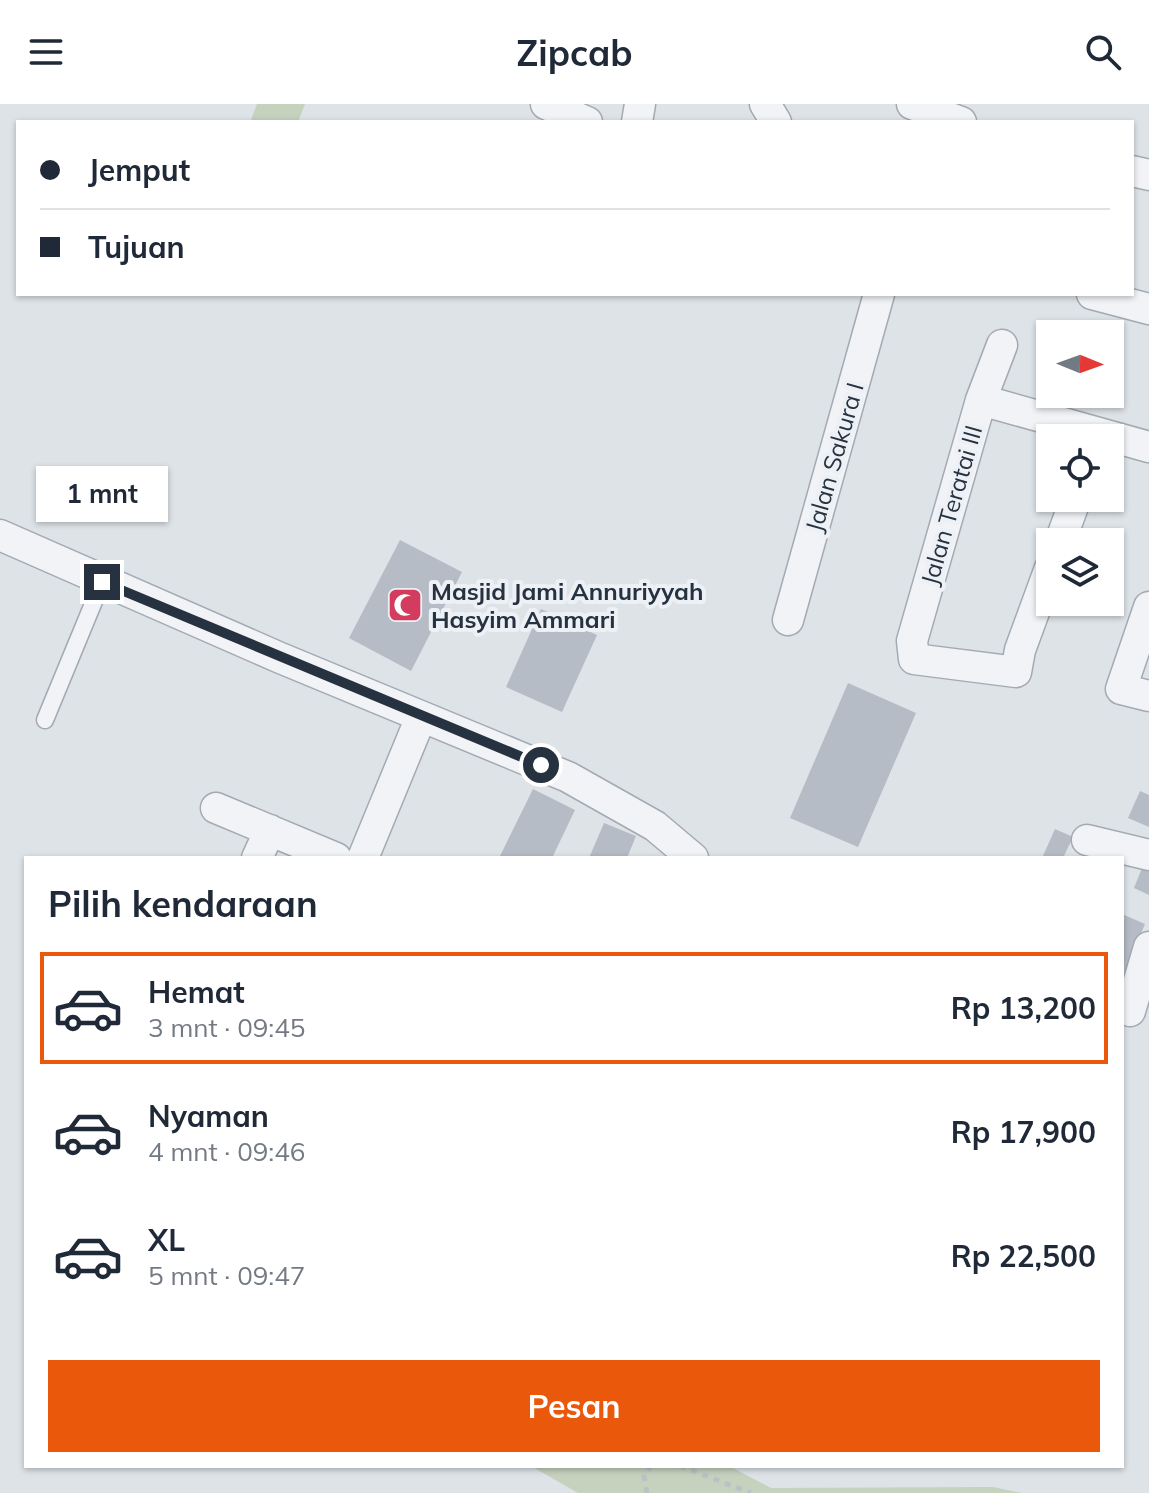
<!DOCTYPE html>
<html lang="id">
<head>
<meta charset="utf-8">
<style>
	:root { --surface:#fff; --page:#f2f2f3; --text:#1f2937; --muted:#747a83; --line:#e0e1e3; --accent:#ea580c }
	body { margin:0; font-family:Mulish,sans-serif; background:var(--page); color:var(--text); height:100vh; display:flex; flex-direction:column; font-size:30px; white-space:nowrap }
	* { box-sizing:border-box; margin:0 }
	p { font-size:26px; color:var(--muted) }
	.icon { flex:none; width:44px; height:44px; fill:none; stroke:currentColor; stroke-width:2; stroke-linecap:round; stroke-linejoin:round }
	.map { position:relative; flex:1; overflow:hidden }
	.sheet { position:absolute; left:24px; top:752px; width:1100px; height:612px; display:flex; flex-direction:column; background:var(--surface); border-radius:0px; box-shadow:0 2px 6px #0004 }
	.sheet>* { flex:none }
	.guide { position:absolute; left:16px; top:16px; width:1118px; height:176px; border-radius:0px; box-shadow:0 2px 6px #0004; display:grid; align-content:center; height:176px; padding:0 24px; background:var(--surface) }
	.needle { width:52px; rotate:91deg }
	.controls { position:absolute; left:1036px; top:216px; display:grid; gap:16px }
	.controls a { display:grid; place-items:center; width:88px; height:88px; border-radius:0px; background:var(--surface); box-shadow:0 2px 6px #0004; font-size:40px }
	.end { position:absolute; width:36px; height:36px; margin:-18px; border:10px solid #263240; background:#fff; box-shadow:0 0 0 4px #fff }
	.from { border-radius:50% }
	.bubble { position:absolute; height:56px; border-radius:0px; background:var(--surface); box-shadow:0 2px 6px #0004; font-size:26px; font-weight:700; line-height:56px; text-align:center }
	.guide b { display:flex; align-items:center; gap:28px; height:76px; font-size:30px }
	.guide b+b { border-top:2px solid var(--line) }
	.guide i { width:20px; height:20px; background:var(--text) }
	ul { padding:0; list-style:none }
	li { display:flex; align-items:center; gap:24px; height:112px; margin:0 16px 12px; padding:0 8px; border:4px solid transparent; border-radius:0px }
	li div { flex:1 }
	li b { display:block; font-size:30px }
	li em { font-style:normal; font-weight:700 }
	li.on { border-color:var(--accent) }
	li>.icon { width:72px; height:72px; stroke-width:1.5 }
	h2 { padding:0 24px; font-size:36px; line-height:96px }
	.primary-button { display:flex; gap:16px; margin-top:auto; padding:16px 24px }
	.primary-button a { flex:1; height:92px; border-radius:0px; background:var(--accent); color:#fff; font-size:32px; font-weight:700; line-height:92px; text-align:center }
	header { display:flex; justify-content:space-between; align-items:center; height:104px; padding:0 24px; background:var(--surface); font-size:36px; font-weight:700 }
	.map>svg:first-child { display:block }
	.green { fill:#c5d2be }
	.building { fill:#b5bcc5 }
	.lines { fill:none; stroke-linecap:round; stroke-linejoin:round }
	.service-casing { stroke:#a3aab2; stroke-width:19 }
	.minor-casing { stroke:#a3aab2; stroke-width:33 }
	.path { stroke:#bcc1c7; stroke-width:5; stroke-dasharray:6 6; stroke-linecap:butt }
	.service { stroke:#f1f3f6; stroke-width:16 }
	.minor { stroke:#f1f3f6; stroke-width:30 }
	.route { stroke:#263240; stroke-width:10 }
	.labels { text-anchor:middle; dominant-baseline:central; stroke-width:8; stroke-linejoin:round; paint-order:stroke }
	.street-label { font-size:24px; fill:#263240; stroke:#edf1f6 }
	.poi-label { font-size:24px; font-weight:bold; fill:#263240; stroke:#edf1f6; text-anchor:start }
</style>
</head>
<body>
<header><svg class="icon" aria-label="menu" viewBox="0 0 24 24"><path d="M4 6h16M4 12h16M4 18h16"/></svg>Zipcab<svg class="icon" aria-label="search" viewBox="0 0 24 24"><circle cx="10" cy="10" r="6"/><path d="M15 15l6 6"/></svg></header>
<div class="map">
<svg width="1149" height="1389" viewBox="0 0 1149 1389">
	<rect width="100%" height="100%" fill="#dee3e8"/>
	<!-- green -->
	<path class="green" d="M257 0H305L298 18H255L251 16Z
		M531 1362H729L771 1384 993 1383 1022 1389H578Z"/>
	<!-- building -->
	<path class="building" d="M400 436 462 468 411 567 349 534Z
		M541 505 597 531 562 608 506 583Z
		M848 579 916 609 858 743 790 714Z
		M533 685 575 706 552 754H499Z
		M1140 687 1149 691V723L1128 714Z
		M604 719 636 732 627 754H589Z
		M1055 725 1073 733 1063 754H1042Z
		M1142 764 1149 767V791L1134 784Z
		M1122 810 1145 820 1122 873Z"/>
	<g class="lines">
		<!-- service casing -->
		<g class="service-casing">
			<path id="service" d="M45 616 102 478"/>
		</g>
		<!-- minor casing -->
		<g class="minor-casing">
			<path id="minor" d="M546 0 587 18
				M765 0 776 18
				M912 0 961 18
				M637 18 640 0
				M1132 67 1149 71
				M1092 190 1149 205
				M1002 241 981 296 912 537 914 555 1016 568 1020 546 1050 464
				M981 296 1149 343
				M0 431 278 553 568 673 655 722 693 754
				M1060 438 1076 394
				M1149 503 1121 585 1149 592
				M788 516 879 190
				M216 704 336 754
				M1087 736 1149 751
				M257 754 270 726
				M363 754 421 613
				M1130 907 1149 843"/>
		</g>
		<!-- path -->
		<path class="path" d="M680 1362 751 1389
			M647 1389 644 1372 651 1362"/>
		<!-- service -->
		<use href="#service" class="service"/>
		<!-- minor -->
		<use href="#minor" class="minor"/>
	</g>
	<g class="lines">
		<!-- route -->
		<path class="route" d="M102 478 541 661"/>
	</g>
	<!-- icons -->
	<defs>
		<g id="mosque-square" transform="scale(1.8)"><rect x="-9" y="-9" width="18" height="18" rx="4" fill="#d43c5f" stroke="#edf1f6"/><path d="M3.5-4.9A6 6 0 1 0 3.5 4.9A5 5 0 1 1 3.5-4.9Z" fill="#fff"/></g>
	</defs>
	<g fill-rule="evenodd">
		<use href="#mosque-square" x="405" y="501"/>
	</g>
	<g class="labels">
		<!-- street labels -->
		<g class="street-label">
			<text transform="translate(834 353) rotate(-74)">Jalan Sakura I</text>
			<text transform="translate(951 401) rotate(-74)">Jalan Teratai III</text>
		</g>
		<!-- poi labels -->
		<g class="poi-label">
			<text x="431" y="487">Masjid Jami Annuriyyah<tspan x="431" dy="28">Hasyim Ammari</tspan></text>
		</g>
	</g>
</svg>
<div class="controls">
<a><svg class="needle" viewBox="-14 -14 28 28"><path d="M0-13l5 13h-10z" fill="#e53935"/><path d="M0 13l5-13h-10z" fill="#747a83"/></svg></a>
<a><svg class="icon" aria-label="locate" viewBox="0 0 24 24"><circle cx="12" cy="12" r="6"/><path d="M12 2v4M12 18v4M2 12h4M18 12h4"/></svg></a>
<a><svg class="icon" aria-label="layers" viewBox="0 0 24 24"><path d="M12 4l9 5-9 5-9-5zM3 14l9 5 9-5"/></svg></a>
</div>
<i class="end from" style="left:541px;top:661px"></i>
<i class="end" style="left:102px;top:478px"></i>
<div class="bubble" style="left:36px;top:362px;width:132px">1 mnt</div>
<div class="guide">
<b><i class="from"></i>Jemput</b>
<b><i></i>Tujuan</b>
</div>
<section class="sheet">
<h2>Pilih kendaraan</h2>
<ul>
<li class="on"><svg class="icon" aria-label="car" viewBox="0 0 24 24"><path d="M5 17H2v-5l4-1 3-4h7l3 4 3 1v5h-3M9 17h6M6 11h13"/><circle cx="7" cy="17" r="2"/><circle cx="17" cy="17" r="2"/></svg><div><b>Hemat</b><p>3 mnt · 09:45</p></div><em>Rp 13,200</em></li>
<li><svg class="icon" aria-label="car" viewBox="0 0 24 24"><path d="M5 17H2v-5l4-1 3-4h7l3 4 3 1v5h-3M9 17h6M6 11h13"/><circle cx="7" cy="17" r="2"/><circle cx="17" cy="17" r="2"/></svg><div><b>Nyaman</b><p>4 mnt · 09:46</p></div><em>Rp 17,900</em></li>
<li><svg class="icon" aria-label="car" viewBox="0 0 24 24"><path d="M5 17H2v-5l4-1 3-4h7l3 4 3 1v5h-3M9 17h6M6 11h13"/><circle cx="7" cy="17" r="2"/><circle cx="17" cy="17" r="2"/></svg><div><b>XL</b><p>5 mnt · 09:47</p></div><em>Rp 22,500</em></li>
</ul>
<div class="primary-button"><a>Pesan</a></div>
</section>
</div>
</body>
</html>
